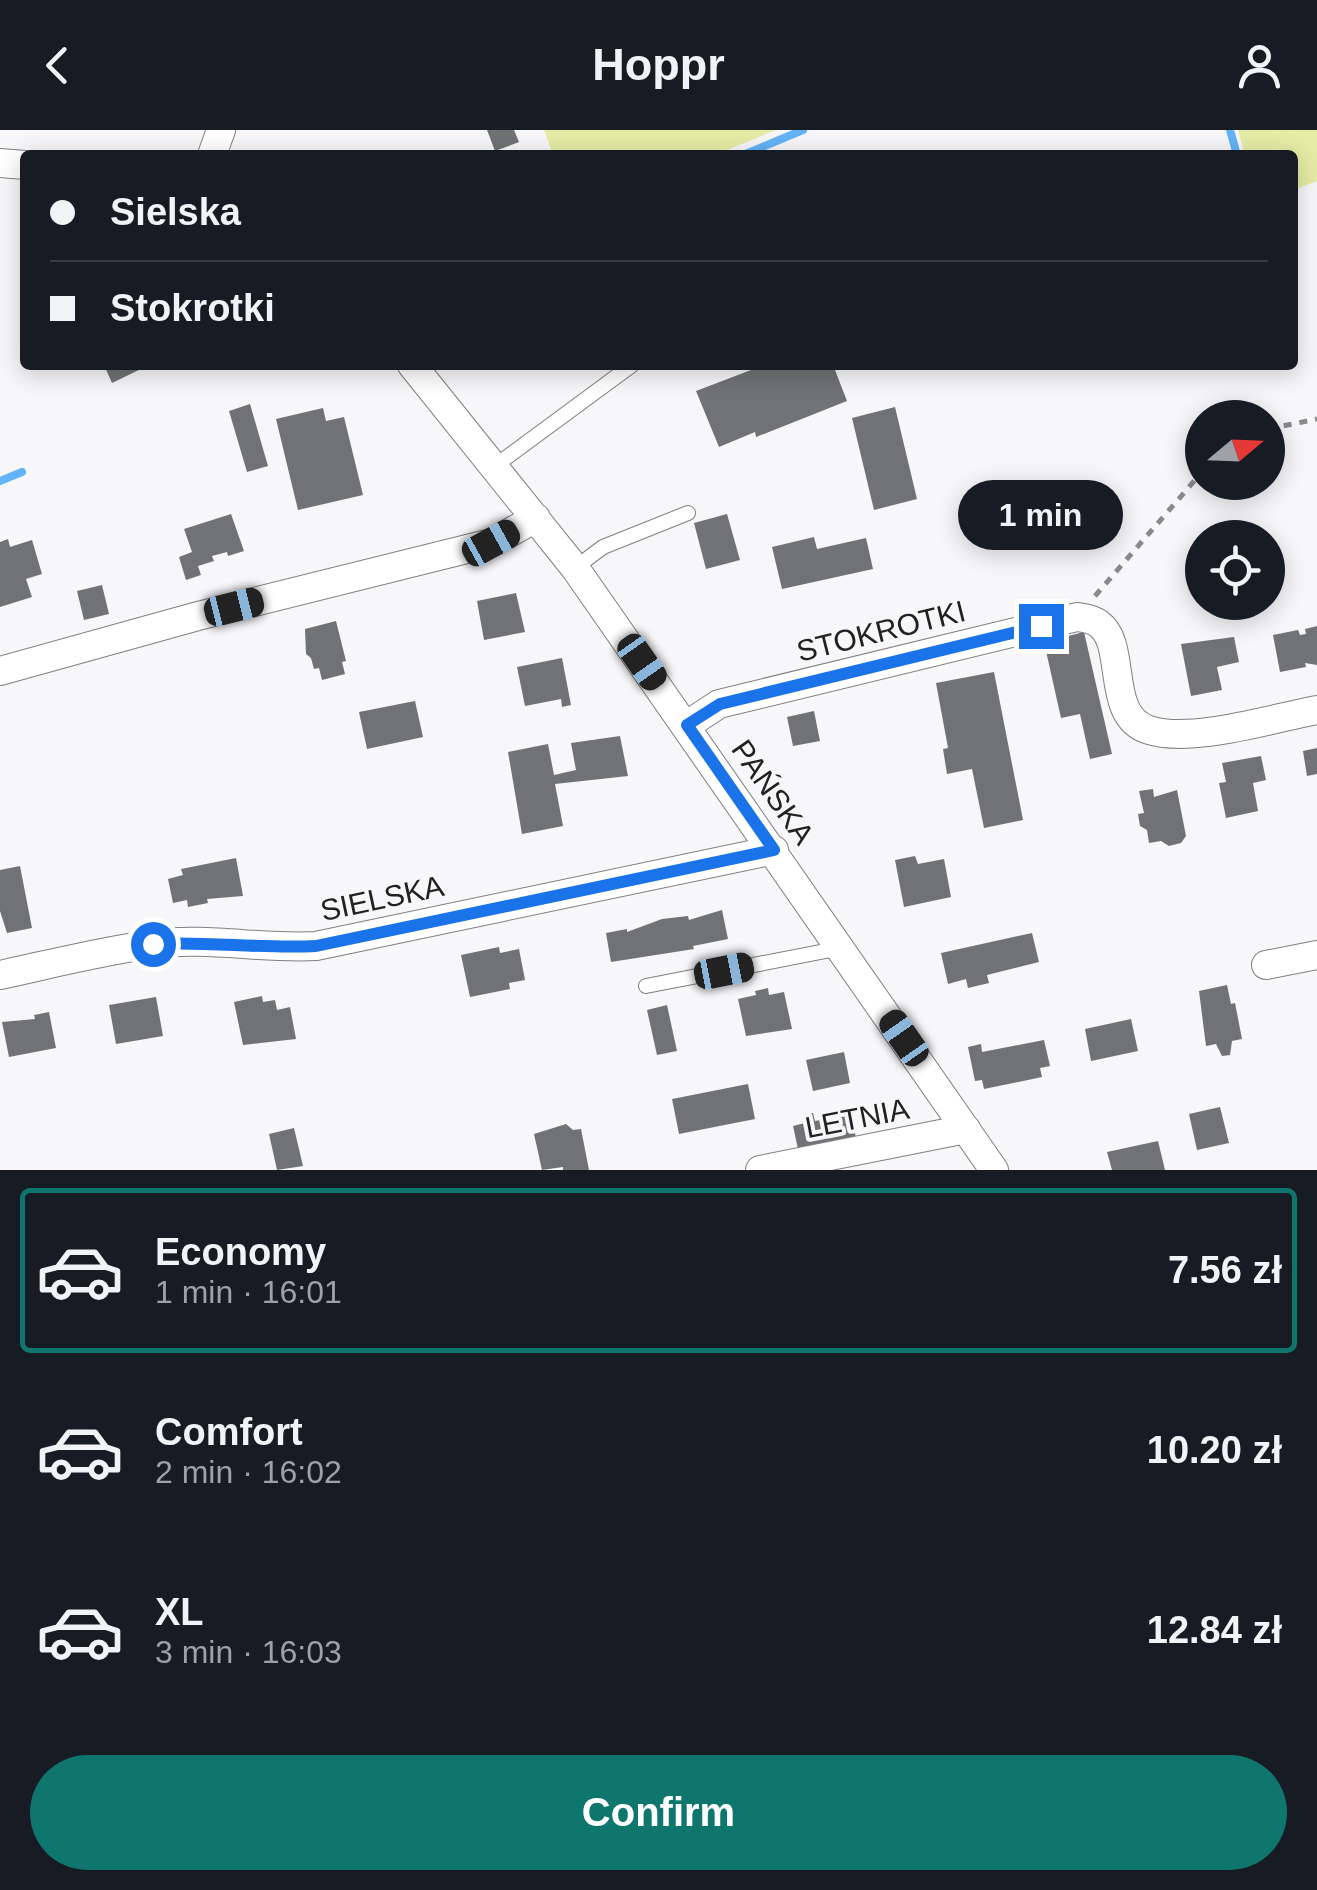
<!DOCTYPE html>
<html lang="en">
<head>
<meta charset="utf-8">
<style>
	:root { --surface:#171b24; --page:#20242c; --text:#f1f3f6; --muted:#9ea1a6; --line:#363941; --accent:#0f766e }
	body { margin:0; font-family:Arial,sans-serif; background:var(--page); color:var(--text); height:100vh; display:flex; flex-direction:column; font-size:38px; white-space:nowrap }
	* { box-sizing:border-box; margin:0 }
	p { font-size:32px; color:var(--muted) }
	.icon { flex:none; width:55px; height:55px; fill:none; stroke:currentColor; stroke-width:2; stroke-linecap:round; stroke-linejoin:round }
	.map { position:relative; height:1040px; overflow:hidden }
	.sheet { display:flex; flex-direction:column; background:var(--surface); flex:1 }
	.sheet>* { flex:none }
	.guide { position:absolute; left:20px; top:20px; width:1278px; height:220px; border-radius:10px; box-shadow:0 5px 25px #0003; display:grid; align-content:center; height:220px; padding:0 30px; background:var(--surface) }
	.needle { width:65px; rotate:71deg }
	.tools { position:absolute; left:1185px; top:270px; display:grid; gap:20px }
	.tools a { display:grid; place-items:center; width:100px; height:100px; border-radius:50%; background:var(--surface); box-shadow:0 5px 25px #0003; font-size:50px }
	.end { position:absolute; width:45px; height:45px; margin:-22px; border:12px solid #1a73e8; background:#fff; box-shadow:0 0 0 5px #fff }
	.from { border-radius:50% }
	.bubble { position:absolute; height:70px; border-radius:35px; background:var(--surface); box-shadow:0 5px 25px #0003; font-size:32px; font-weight:600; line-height:70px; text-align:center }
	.car { position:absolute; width:30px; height:60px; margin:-30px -15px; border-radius:12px; box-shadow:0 0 8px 2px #0007; background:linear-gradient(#222 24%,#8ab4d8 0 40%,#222 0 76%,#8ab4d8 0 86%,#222 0) }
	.guide b { display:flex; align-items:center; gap:35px; height:95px; font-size:38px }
	.guide b+b { border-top:2px solid var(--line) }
	.guide i { width:25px; height:25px; background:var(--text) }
	ul { padding:18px 0 0; list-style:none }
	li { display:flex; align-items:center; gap:30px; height:165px; margin:0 20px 15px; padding:0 10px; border:5px solid transparent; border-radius:10px }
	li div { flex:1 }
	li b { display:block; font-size:38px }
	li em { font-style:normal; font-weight:600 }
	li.current { border-color:var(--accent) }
	li>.icon { width:90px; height:90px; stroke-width:1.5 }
	.primary-button { display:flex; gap:20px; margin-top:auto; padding:20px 30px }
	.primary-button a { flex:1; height:115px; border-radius:60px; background:var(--accent); color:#fff; font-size:40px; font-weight:600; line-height:115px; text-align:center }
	header { display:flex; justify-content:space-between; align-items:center; height:130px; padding:0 30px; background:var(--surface); font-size:45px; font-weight:600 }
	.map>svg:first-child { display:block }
	.green { fill:#e6eca5 }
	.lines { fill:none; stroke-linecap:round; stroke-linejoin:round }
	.stream { stroke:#63b3f7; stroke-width:8 }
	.building { fill:#717274 }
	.service-casing { stroke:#7f7f81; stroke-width:16 }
	.minor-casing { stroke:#7f7f81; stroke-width:30 }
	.path { stroke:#8a8a8c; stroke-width:5; stroke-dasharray:8 8; stroke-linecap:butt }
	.service { stroke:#fff; stroke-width:14 }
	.minor { stroke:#fff; stroke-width:28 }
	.route { stroke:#1a73e8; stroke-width:12 }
	.labels { text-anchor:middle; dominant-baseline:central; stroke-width:8; stroke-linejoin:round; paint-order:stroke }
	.street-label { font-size:30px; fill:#212122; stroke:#f7f7fa }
</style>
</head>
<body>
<header><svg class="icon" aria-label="back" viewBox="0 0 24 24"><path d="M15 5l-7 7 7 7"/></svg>Hoppr<svg class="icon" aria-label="person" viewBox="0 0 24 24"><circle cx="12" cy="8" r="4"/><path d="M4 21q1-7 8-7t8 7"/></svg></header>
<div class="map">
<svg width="1317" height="1040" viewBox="0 0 1317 1040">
	<rect width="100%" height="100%" fill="#f7f7fa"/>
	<!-- green -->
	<path class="green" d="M544 0H776L715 25H553Z
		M1238 0H1317V51L1293 60 1292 25H1245Z"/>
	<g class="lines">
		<!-- stream -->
		<path class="stream" d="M1230 0 1237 25
			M743 25 803 0
			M0 351 22 342"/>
	</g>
	<!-- building -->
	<path class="building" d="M487 0H514L519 12 495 21Z
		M104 235H149L112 253Z
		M764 235H833L847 271 756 307 755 302 719 317 696 261Z
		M250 274 268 336 247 342 229 281Z
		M895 277 917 369 874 380 852 288Z
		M323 278 326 291 344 287 363 365 298 380 276 289Z
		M231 384 244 421 228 426 227 422 212 426 214 431 198 436 201 445 186 450 179 427 192 422 184 399Z
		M727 384 740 430 706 439 694 393Z
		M814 407 817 419 866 408 873 439 782 459 772 417Z
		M8 409 10 417 32 410 42 444 26 449 32 467 0 477V412Z
		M102 455 109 484 84 490 77 461Z
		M516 463 525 502 484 510 477 471Z
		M336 491 346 531 342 532 345 544 322 550 319 538 314 539 311 528 306 524 305 499Z
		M1317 496V535L1305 533 1306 537 1280 542 1273 505 1298 500 1300 505 1306 504 1305 499Z
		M1084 502 1112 624 1090 629 1080 584 1061 588 1044 512Z
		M1234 507 1239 532 1217 537 1222 560 1191 566 1181 514Z
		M562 528 571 575 562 577 561 569 525 576 517 537Z
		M994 542 1023 690 984 698 972 639 947 644 943 619 948 618 936 553Z
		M415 571 423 607 367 619 359 582Z
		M814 581 820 611 793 616 787 587Z
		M620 606 628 646 555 654 563 696 522 704 508 622 548 614 554 645 576 640 571 613Z
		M1317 618V644L1307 646 1303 621Z
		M1261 626 1266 650 1253 653 1258 681 1226 688 1219 653 1226 652 1222 633Z
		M1153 659 1154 667 1177 660 1186 706 1181 713 1169 716 1161 711 1149 713 1147 700 1140 696 1138 684 1144 683 1139 661Z
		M915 726 918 734 944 729 951 767 904 777 895 730Z
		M236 728 243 766 207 769 208 773 188 777 187 770 173 773 168 749 183 745 181 739Z
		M20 736 32 798 7 803 0 781V740Z
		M722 780 728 809 693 816 694 819 611 832 606 803 627 799V802L662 789 688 786 689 790Z
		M1032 803 1039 832 987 845 989 853 968 858 966 849 948 854 941 823Z
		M499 817 500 823 519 819 525 850 509 853 510 859 470 867 461 825Z
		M1227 855 1231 874 1235 873 1242 909 1232 911 1230 925 1222 926 1216 914 1206 916 1199 861Z
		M768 858 769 865 784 862 792 899 746 906 738 869 756 865 755 861Z
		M262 866 263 872 275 870 277 880 290 877 296 909 243 915 234 872Z
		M156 867 163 906 116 914 109 875Z
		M667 875 677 921 657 925 647 880Z
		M49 882 56 918 9 927 2 892 35 889 34 885Z
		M1131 889 1138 921 1091 931 1085 899Z
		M1044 910 1050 936 1040 938 1042 947 984 959 982 950 975 951 968 917 981 914 982 922Z
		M844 922 850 953 813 961 806 930Z
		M748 954 755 989 679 1004 672 969Z
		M1220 977 1229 1013 1197 1020 1189 984Z
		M813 983 815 991 851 984 856 1008 798 1019 793 996 805 993 804 985Z
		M566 994 573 1000 581 999 589 1040H563V1037L542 1040 534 1004Z
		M294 998 303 1036 277 1040 269 1004Z
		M1158 1011 1165 1040H1112L1107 1022Z"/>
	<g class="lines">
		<!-- service casing -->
		<g class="service-casing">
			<path id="service" d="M495 336 632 235
				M575 438 603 417 688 383
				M646 856 841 818"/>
		</g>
		<!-- minor casing -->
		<g class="minor-casing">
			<path id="minor" d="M212 25 221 0
				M0 33 25 35
				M412 235 575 438 994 1040
				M0 541 198 486 491 413 536 388
				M687 595 719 574 1077 487C1084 488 1093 489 1099 494 1128 515 1104 586 1149 600 1191 614 1273 588 1317 580
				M1266 835 1317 825
				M0 845C51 834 102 821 153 814 207 807 261 819 316 816L774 720
				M760 1040 966 999"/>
		</g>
		<!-- path -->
		<path class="path" d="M1268 299 1317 289
			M1095 466 1202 342"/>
		<!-- service -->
		<use href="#service" class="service"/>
		<!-- minor -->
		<use href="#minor" class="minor"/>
	</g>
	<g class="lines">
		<!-- route -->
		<path class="route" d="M153 814C208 811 261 819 316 816L774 720 687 595 720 574 1041 496"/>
	</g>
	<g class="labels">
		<!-- street labels -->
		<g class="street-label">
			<text transform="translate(881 501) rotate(-14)">STOKROTKI</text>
			<text transform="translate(773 662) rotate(55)">PAŃSKA</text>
			<text transform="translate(382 768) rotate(-12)">SIELSKA</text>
			<text transform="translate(857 988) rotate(-11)">LETNIA</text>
		</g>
	</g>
</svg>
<div class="tools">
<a><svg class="needle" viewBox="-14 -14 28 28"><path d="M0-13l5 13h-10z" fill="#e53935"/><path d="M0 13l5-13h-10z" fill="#9ea1a6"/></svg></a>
<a><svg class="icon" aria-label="locate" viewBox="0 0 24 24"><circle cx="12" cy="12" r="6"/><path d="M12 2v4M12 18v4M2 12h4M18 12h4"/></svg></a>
</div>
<i class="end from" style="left:153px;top:814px"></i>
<i class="end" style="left:1041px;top:496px"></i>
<div class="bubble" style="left:958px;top:350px;width:165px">1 min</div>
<i class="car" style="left:491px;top:413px;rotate:61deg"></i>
<i class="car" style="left:234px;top:477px;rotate:76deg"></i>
<i class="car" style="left:642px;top:532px;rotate:145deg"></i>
<i class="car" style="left:724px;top:841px;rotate:79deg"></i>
<i class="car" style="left:904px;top:908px;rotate:325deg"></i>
<div class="guide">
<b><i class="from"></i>Sielska</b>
<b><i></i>Stokrotki</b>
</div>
</div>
<section class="sheet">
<ul>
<li class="current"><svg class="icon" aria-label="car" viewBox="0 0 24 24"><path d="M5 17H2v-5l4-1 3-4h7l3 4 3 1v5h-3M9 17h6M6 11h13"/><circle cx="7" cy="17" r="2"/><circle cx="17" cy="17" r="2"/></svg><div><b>Economy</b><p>1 min · 16:01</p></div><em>7.56 zł</em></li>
<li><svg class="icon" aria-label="car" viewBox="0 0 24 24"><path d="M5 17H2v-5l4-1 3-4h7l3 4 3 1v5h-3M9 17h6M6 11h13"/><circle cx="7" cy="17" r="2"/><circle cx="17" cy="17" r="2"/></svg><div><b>Comfort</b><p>2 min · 16:02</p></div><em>10.20 zł</em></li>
<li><svg class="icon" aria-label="car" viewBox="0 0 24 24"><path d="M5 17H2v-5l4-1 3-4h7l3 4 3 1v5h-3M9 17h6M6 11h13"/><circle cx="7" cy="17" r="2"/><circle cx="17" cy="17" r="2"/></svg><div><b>XL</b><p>3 min · 16:03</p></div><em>12.84 zł</em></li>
</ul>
<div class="primary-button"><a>Confirm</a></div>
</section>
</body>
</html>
